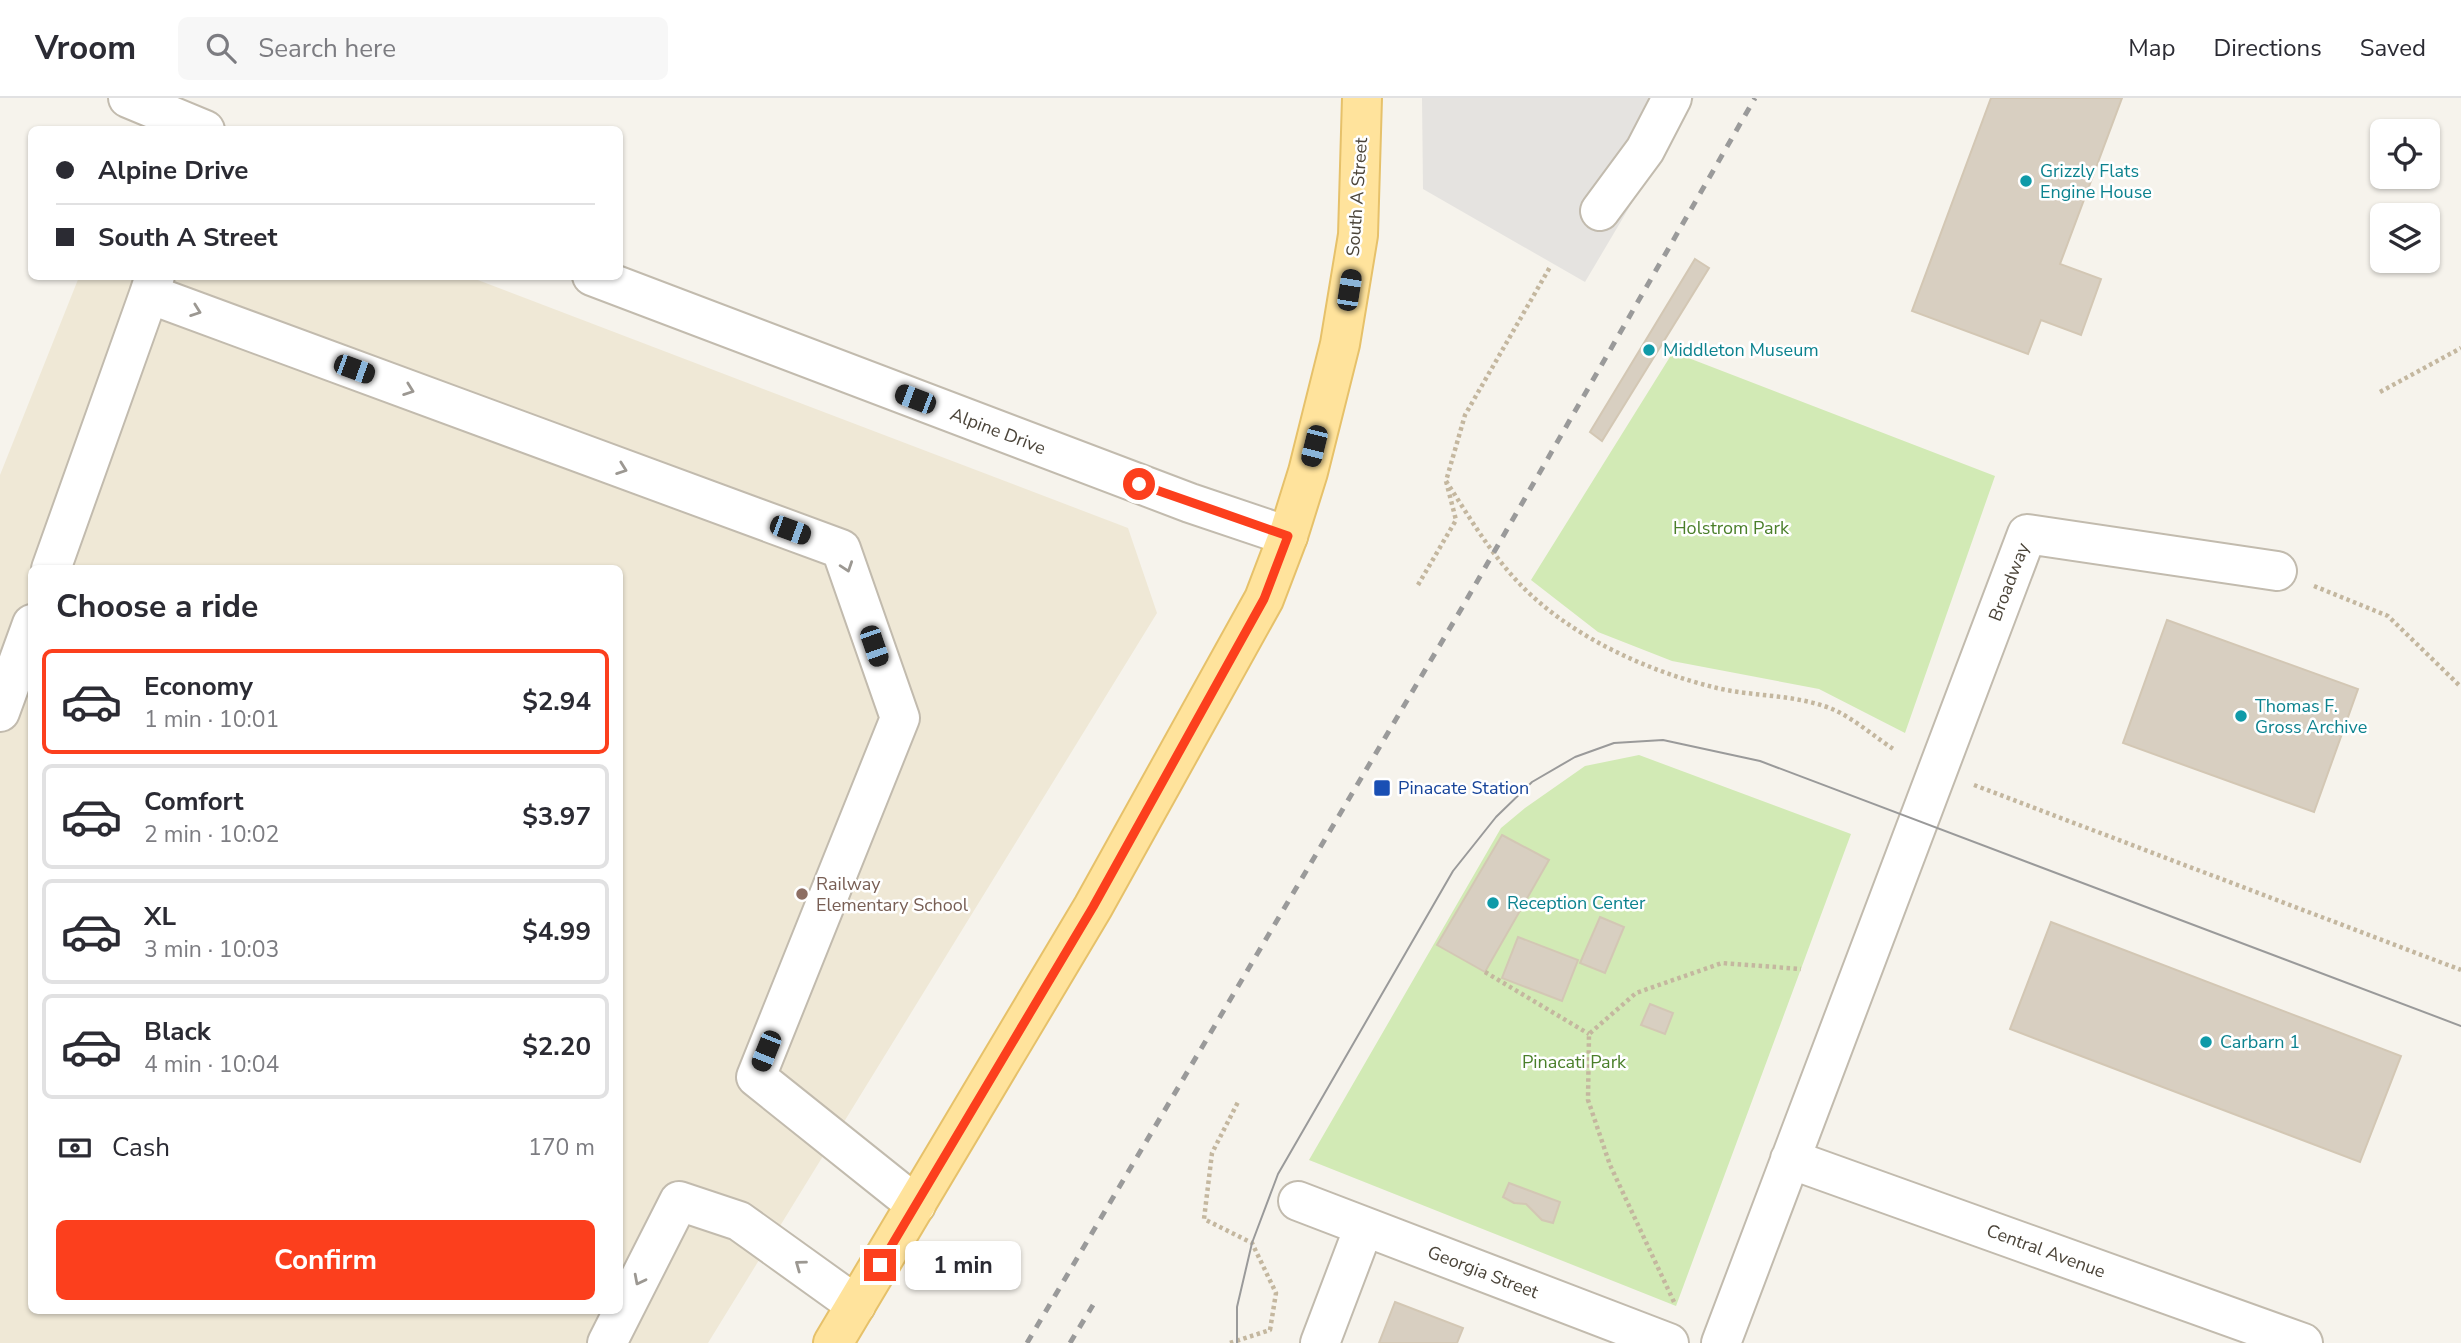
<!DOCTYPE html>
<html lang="en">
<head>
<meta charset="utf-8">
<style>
	:root { --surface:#fff; --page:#f7f7f7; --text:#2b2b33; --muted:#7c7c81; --line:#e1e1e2; --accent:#fc3f1d }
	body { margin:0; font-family:"Nunito Sans",sans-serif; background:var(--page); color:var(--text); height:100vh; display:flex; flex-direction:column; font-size:26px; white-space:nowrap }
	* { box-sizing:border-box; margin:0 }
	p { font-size:23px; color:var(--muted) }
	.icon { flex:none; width:38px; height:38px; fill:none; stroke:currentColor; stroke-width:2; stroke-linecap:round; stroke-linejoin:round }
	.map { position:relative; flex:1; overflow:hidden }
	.side { position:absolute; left:28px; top:467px; width:595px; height:749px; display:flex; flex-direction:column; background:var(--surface); border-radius:10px; box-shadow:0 2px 5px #0004 }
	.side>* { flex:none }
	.guide { position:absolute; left:28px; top:28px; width:595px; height:154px; border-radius:10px; box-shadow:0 2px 5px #0004; display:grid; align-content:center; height:154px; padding:0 28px; background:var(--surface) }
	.buttons { position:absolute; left:2370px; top:21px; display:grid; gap:14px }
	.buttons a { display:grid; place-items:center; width:70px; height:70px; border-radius:10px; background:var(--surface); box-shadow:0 2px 5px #0004; font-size:35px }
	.end { position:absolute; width:32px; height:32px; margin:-16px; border:9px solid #fc3f1d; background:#fff; box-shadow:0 0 0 4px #fff }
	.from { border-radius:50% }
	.bubble { position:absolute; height:49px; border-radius:10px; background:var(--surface); box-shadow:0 2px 5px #0004; font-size:23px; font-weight:700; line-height:49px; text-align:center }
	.car { position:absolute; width:21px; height:42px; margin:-21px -10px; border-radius:9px; box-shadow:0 0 5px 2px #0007; background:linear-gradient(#222 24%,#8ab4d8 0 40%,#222 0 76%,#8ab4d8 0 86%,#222 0) }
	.guide b { display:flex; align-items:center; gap:24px; height:66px; font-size:26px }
	.guide b+b { border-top:2px solid var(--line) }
	.guide i { width:18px; height:18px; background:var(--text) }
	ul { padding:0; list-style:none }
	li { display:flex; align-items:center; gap:21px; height:105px; margin:0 14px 10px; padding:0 14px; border:4px solid var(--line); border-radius:10px }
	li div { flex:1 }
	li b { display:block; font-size:26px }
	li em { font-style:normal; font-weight:700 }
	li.current { border-color:var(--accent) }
	li>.icon { width:63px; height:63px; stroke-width:1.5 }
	h2 { padding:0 28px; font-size:32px; line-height:84px }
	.pay { display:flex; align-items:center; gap:18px; height:77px; padding:0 28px; font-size:26px }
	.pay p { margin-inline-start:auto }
	.cta { display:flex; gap:14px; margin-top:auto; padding:14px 28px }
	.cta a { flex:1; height:80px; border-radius:10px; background:var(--accent); color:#fff; font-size:28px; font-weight:700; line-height:80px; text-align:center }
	header { display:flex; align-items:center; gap:42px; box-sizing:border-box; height:98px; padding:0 35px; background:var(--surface); border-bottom:2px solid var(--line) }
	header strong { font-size:33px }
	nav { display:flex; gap:38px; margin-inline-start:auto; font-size:24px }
	.search { width:490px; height:63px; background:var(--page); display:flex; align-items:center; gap:18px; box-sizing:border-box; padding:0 24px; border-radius:10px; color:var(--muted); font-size:26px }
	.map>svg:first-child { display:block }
	.education { fill:#efe8d6; fill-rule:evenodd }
	.green { fill:#d2eab5 }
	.parking { fill:#e5e3e0 }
	.building { fill:#d8cfc1; stroke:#d3c7b4; stroke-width:2 }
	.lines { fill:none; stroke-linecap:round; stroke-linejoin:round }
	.minor-casing { stroke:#c2bbae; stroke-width:42 }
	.major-casing { stroke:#e6c16a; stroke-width:42 }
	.path { stroke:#c4b79f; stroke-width:4.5; stroke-dasharray:3.5 3.5; stroke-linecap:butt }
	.minor { stroke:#fff; stroke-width:38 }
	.major { stroke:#ffe39c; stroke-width:38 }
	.tram { stroke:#9a9a9a; stroke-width:2 }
	.rail { stroke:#9a9a9a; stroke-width:5; stroke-dasharray:9 9; stroke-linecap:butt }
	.oneway { stroke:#9c9892 }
	.route { stroke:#fc3f1d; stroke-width:9 }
	.culture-dot { fill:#0f9aa8; stroke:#fff; stroke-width:2.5 }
	.transit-dot { fill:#1a4fb4; stroke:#fff; stroke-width:2.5 }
	.education-dot { fill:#8d6e63; stroke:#fff; stroke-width:2.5 }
	.labels { text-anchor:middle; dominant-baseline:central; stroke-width:5; stroke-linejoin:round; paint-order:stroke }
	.culture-label { font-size:18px; fill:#0d838f; stroke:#fff; text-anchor:start }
	.street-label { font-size:18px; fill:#4b4439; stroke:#fff }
	.park-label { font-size:18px; fill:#4a7f2a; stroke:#fff }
	.transit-label { font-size:18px; fill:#164399; stroke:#fff; text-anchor:start }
	.education-label { font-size:18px; fill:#785e54; stroke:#fff; text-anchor:start }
</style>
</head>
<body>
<header>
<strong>Vroom</strong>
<div class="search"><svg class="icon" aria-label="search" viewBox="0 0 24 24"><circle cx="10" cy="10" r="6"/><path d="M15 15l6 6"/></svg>Search here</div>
<nav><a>Map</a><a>Directions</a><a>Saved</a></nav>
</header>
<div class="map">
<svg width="2461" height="1245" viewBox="0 0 2461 1245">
	<rect width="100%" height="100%" fill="#f6f3ec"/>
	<!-- education -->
	<path class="education" d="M79 179H470L1128 430 1157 515 708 1245H0V377ZM32 471H620V1213H32Z"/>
	<!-- green -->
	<path class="green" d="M1673 254 1995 378 1905 635 1819 591 1672 563 1598 534 1531 482Z
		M1639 657 1851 736 1676 1208 1309 1062 1501 730 1525 710 1585 668Z"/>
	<!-- parking -->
	<path class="parking" d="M1422 0H1694L1585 184 1423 91Z"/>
	<!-- building -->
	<path class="building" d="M1991 0H2122L2060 166 2101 181 2081 237 2041 222 2028 256 1912 213Z
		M1695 161 1709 170 1602 343 1590 334Z
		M2167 522 2358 591 2314 714 2123 645Z
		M1502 737 1549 762 1485 874 1437 847Z
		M1600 819 1624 829 1605 875 1580 865Z
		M2051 824 2401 958 2360 1064 2010 931Z
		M1518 839 1578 862 1562 903 1502 880Z
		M1650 906 1673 915 1665 936 1641 927Z
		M1509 1085 1560 1104 1553 1125 1542 1122 1526 1106 1514 1105 1503 1099Z
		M1395 1204 1463 1230 1457 1245H1379Z"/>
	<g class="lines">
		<!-- minor casing -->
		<g class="minor-casing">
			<path id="minor" d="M128 0 205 32
				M1600 113 1645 52 1672 0
				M155 178 149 196 841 451 900 620 756 979 916 1107
				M592 178 1190 405 1288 438
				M51 471 149 196
				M0 614 32 526
				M1790 1061 2303 1245
				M1298 1103 1669 1245
				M607 1245 679 1103 739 1123 856 1207
				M1320 1245 1364 1129
				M1721 1245 2027 436 2277 473"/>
		</g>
		<!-- major casing -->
		<g class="major-casing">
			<path id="major" d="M833 1245 1093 809 1264 501 1288 438 1308 374 1340 246 1358 137 1362 0"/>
		</g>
		<!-- path -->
		<path class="path" d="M2380 294 2461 250
			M1446 383C1468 417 1489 453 1517 483 1567 537 1646 573 1717 590 1755 599 1795 596 1832 611 1852 619 1876 640 1895 652
			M1418 487 1456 422 1446 383 1465 317 1550 169
			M2314 488 2388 518 2461 589
			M1974 687 2461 872
			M1485 874 1589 936
			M1674 1204 1610 1067 1588 1002 1589 936 1636 895 1722 865 1801 871
			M1230 1245 1270 1232 1276 1195 1252 1145 1204 1121 1212 1055 1238 1004"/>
		<!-- minor -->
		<use href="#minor" class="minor"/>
		<!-- major -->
		<use href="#major" class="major"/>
		<!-- tram -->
		<path class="tram" d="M1237 1245V1209L1252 1145 1278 1076 1453 773 1496 719 1532 684 1575 659 1614 645 1663 642 1760 663 2461 928"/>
		<!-- rail -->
		<path class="rail" d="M1027 1245 1463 508 1755 0
			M1070 1245 1093 1207"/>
	</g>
	<!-- one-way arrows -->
	<defs><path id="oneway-chevron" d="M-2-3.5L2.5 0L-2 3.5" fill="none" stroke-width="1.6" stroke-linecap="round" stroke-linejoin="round" transform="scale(1.75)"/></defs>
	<g class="oneway">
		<use href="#oneway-chevron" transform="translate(196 213) rotate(20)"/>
		<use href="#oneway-chevron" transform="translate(409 292) rotate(20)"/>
		<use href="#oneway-chevron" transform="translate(622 371) rotate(20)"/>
		<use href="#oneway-chevron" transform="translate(847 469) rotate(71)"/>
		<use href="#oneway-chevron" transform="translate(800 1167) rotate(-144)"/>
		<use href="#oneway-chevron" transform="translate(639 1182) rotate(117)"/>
	</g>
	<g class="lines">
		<!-- route -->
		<path class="route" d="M880 1167 1093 809 1264 501 1288 438 1139 386"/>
	</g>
	<!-- markers -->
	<g class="culture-dot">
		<circle cx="2026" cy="83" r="7"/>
		<circle cx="1649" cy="252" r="7"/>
		<circle cx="2241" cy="618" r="7"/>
		<circle cx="1493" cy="805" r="7"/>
		<circle cx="2206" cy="944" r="7"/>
	</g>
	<rect class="transit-dot" x="1373" y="681" width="18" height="18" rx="3.5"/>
	<circle class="education-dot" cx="802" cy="796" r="7"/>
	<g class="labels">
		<!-- culture labels -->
		<g class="culture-label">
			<text x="2040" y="73">Grizzly Flats<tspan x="2040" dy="21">Engine House</tspan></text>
			<text x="1663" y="252">Middleton Museum</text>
			<text x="2255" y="608">Thomas F.<tspan x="2255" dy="21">Gross Archive</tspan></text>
			<text x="1507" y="805">Reception Center</text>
			<text x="2220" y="944">Carbarn 1</text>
		</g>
		<!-- street labels -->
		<g class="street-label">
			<text transform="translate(1357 99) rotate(-86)">South A Street</text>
			<text transform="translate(998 333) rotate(21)">Alpine Drive</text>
			<text transform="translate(2009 484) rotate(-69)">Broadway</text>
			<text transform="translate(2046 1153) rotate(20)">Central Avenue</text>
			<text transform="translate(1483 1174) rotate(21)">Georgia Street</text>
		</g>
		<!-- park labels -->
		<g class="park-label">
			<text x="1731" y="430">Holstrom Park</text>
			<text x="1574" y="964">Pinacati Park</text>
		</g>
		<!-- transit labels -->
		<g class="transit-label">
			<text x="1398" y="690">Pinacate Station</text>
		</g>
		<!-- education labels -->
		<g class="education-label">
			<text x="816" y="786">Railway<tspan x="816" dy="21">Elementary School</tspan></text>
		</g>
	</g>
</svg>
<div class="buttons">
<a><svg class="icon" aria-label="locate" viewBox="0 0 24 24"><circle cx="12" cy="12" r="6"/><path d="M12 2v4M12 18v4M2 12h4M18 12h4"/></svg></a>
<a><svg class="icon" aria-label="layers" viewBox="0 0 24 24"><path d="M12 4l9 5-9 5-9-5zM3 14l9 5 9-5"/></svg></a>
</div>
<i class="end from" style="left:1139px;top:386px"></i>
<i class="end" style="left:880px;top:1167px"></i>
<div class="bubble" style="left:905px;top:1143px;width:116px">1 min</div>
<i class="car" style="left:1349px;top:192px;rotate:9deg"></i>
<i class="car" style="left:354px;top:271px;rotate:110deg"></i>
<i class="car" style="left:915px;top:301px;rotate:291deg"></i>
<i class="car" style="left:1314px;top:348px;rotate:194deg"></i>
<i class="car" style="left:790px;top:432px;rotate:110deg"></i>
<i class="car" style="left:874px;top:548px;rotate:161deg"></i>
<i class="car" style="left:766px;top:953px;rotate:202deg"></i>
<div class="guide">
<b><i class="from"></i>Alpine Drive</b>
<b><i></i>South A Street</b>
</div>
<section class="side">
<h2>Choose a ride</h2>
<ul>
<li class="current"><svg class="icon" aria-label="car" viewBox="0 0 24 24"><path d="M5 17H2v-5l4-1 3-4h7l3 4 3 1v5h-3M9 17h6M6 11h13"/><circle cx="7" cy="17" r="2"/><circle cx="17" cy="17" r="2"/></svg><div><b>Economy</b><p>1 min · 10:01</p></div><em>$2.94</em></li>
<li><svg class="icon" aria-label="car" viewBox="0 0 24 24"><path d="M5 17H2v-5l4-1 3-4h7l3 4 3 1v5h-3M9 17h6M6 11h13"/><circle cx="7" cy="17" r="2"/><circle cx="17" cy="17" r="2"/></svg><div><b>Comfort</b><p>2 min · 10:02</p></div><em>$3.97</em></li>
<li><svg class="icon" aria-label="car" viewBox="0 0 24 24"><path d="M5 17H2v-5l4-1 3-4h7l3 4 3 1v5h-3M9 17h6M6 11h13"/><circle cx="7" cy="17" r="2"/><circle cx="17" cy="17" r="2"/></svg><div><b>XL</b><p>3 min · 10:03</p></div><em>$4.99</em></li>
<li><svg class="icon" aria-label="car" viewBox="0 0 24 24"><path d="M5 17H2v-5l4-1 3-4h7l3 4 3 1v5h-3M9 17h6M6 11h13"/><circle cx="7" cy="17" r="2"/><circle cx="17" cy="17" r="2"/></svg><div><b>Black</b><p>4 min · 10:04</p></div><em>$2.20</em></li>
</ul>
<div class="pay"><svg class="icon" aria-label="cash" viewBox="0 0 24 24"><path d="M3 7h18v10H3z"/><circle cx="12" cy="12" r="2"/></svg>Cash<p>170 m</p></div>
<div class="cta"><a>Confirm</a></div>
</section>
</div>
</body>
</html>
